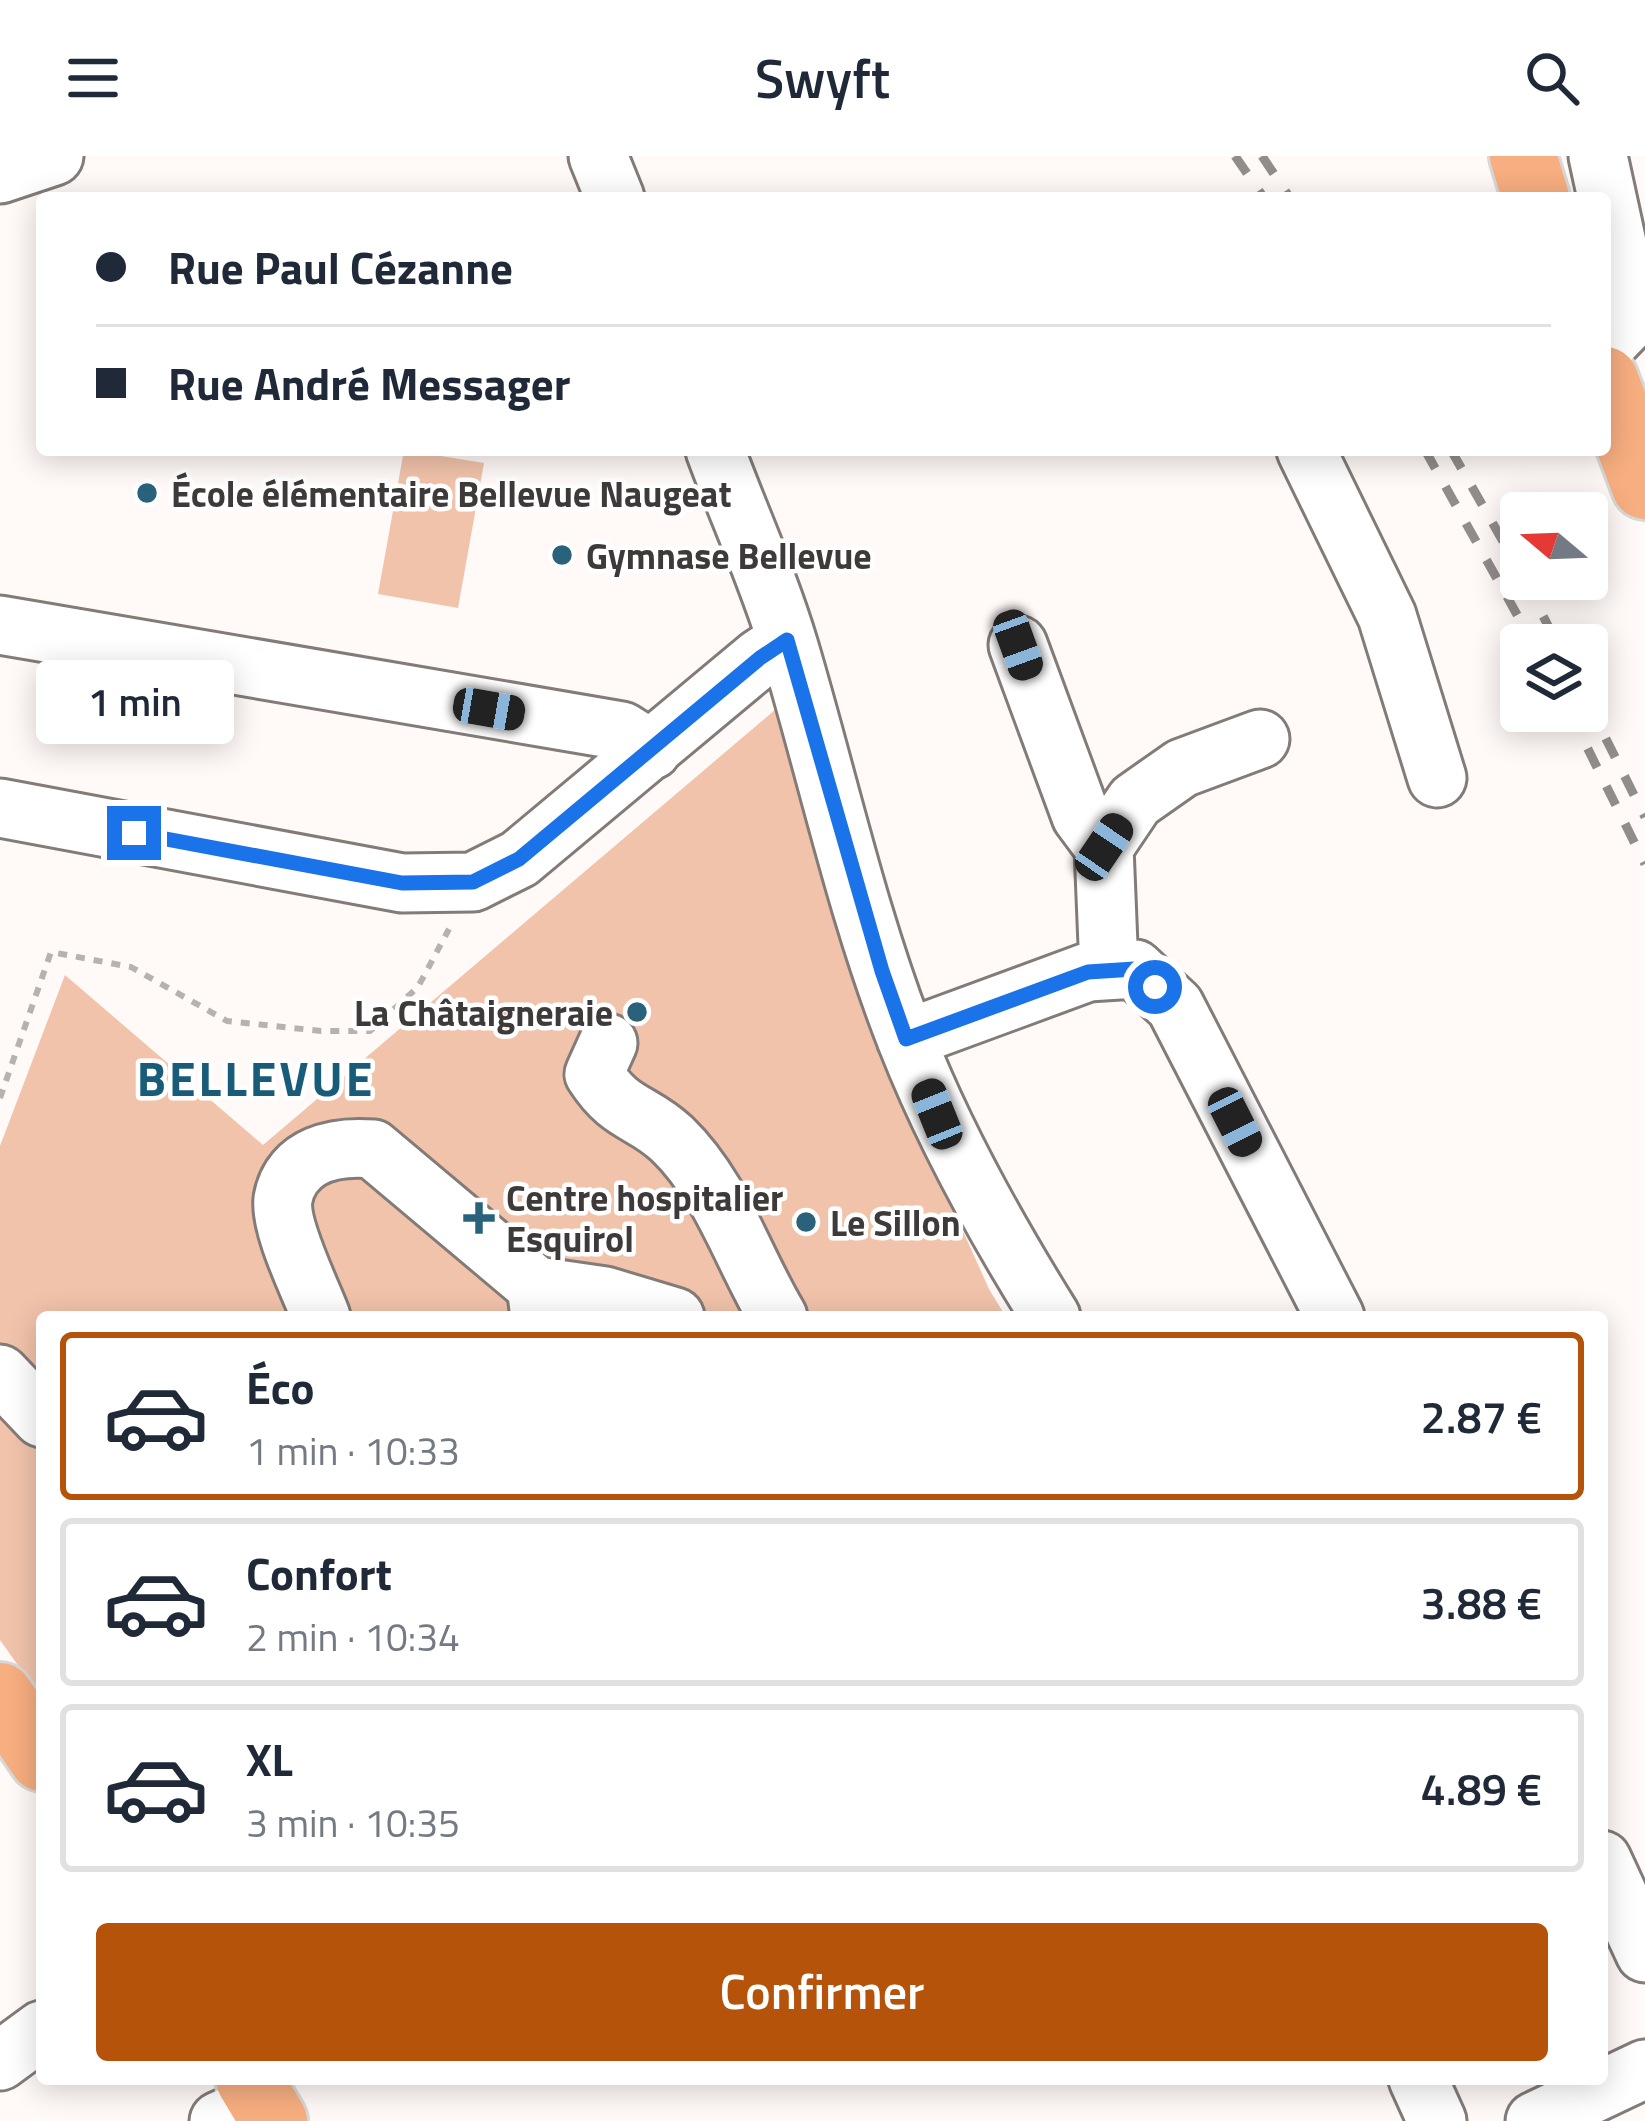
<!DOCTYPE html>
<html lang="fr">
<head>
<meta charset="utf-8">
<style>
	:root { --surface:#fff; --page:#f6f6f7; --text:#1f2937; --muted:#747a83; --line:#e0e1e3; --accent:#b45309 }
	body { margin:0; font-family:"Titillium Web",sans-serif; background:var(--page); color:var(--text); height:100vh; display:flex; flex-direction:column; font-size:45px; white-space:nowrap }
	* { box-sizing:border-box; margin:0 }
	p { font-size:39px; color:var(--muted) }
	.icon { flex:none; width:66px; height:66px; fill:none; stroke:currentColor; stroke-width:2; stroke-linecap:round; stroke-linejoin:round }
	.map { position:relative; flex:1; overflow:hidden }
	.sheet { position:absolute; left:36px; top:1155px; width:1572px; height:774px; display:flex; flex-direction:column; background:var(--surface); border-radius:12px; box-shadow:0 6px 30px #0003 }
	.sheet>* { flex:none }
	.top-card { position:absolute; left:36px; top:36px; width:1575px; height:264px; border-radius:12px; box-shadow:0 6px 30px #0003; display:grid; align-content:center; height:264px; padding:0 60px; background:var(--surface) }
	.needle { width:78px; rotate:289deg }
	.tools { position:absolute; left:1500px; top:336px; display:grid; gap:24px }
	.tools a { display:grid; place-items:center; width:108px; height:108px; border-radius:12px; background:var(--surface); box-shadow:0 6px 30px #0003; font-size:60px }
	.end { position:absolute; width:54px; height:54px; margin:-27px; border:15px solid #1a73e8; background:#fff; box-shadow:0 0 0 6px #fff }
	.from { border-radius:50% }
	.bubble { position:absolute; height:84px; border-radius:12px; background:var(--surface); box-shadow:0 6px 30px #0003; font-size:39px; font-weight:600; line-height:84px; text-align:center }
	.car { position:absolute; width:36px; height:72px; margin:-36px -18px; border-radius:15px; box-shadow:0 0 9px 3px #0007; background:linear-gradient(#222 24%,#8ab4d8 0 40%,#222 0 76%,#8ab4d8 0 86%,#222 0) }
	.top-card b { display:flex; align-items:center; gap:42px; height:114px; font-size:45px }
	.top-card b+b { border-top:3px solid var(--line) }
	.top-card i { width:30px; height:30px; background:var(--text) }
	ul { padding:21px 0 0; list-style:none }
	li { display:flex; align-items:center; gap:36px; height:168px; margin:0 24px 18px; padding:0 36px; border:6px solid var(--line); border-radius:12px }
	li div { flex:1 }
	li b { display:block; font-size:45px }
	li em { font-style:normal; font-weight:600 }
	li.current { border-color:var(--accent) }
	li>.icon { width:108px; height:108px; stroke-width:1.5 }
	.action { display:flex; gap:24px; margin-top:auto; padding:24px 60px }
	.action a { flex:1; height:138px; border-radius:12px; background:var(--accent); color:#fff; font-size:48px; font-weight:600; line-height:138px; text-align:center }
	header { display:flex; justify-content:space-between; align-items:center; height:156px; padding:0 60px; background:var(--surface); font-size:54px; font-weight:600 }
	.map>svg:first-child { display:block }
	.green { fill:#f2c3ab }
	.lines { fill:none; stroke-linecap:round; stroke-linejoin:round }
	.minor-casing { stroke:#837b77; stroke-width:63 }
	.major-casing { stroke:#d8d8d7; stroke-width:72 }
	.path { stroke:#b7b2b0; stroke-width:6; stroke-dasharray:9 9; stroke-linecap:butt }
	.minor { stroke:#fff; stroke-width:57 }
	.major { stroke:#f7ae80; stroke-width:66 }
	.rail { stroke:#918d8b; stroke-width:9; stroke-dasharray:21 21; stroke-linecap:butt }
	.route { stroke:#1a73e8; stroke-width:15 }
	.poi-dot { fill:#2a627c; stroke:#fff; stroke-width:4.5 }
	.labels { text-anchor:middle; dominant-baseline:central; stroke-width:9; stroke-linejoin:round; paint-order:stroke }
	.poi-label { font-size:36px; font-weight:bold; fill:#3e3a39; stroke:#fff; text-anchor:start }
	.district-label { font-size:48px; font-weight:bold; letter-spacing:3px; fill:#195c79; stroke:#fff }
</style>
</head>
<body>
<header><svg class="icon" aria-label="menu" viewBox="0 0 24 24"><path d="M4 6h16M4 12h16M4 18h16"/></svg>Swyft<svg class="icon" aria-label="search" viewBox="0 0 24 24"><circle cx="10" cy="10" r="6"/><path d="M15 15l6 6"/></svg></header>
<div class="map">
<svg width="1645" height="1965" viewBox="0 0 1645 1965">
	<rect width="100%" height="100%" fill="#fff9f7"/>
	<!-- green -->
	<path class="green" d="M404 294 484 307 458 452 378 438Z
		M776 553 878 886 989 1133 1006 1161H42V1543L0 1484V990L65 819 263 989Z"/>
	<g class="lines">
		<!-- minor casing -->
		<g class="minor-casing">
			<path id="minor" d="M598 0 615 42
				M1598 0 1633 161 1605 190
				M0 18 54 0
				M715 294C739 359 769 424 789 491 828 622 857 758 907 885 945 982 996 1073 1051 1161
				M1306 294 1387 460 1437 622
				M0 469 622 575 652 594
				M1018 489 1081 660 1104 691
				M0 652 402 727 473 726 519 703 760 502 787 484
				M1109 814 1104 691 1135 645 1182 612 1260 583
				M906 883 1088 816 1135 813 1175 850 1335 1161
				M608 887 594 918C621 960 641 954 672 983 722 1031 743 1103 778 1161
				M321 1161C311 1134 279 1071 283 1043 291 998 336 990 373 993L536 1130
				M540 1161 536 1130 605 1140 675 1161
				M0 1218 42 1262
				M1602 1704 1645 1797
				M0 1905 42 1874
				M1418 1923 1437 1965
				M219 1965 263 1945
				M1535 1965 1645 1913"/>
		</g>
		<!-- major casing -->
		<g class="major-casing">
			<path id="major" d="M1523 0 1536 42
				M1605 224 1645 330
				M0 1540 42 1602
				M249 1923 274 1965"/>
		</g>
		<!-- path -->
		<path class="path" d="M0 942 51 796 131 811 227 865 321 875H370L418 831 449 773"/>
		<!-- minor -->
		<use href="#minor" class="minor"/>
		<!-- major -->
		<use href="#major" class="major"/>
		<!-- rail -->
		<path class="rail" d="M1235 0 1264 42
			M1262 0 1290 42
			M1425 294 1534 489
			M1451 294 1521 417
			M1524 423 1558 489
			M1587 545 1645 661
			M1569 555 1645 708"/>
	</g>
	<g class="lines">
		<!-- route -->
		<path class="route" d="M134 677 402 727 473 726 519 703 760 502 787 484 882 815 906 883 1088 816 1135 813 1155 831"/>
	</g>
	<!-- markers -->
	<g class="poi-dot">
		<circle cx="147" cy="337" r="12"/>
		<circle cx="562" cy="399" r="12"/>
		<circle cx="637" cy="856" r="12"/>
		<path d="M473 1044h12v12h12v12h-12v12h-12v-12h-12v-12h12z"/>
		<circle cx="806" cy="1066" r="12"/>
	</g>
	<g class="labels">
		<!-- poi labels -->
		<g class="poi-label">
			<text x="171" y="337">École élémentaire Bellevue Naugeat</text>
			<text x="586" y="399">Gymnase Bellevue</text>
			<text x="613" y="856" text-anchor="end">La Châtaigneraie</text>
			<text x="506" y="1041">Centre hospitalier<tspan x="506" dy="41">Esquirol</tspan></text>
			<text x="830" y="1066">Le Sillon</text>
		</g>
		<!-- district labels -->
		<g class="district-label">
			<text x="256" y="922">BELLEVUE</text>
		</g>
	</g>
</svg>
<div class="tools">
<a><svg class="needle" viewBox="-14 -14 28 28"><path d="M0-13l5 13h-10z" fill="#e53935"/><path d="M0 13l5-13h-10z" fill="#747a83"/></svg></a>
<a><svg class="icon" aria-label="layers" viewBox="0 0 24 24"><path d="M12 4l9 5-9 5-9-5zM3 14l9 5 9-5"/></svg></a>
</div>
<i class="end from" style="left:1155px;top:831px"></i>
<i class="end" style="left:134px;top:677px"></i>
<div class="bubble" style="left:36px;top:504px;width:198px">1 min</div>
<i class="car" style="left:1018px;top:489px;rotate:160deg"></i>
<i class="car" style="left:489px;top:553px;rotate:100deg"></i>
<i class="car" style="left:1104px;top:691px;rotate:34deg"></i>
<i class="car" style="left:937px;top:958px;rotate:338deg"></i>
<i class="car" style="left:1235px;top:966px;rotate:153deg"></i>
<div class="top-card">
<b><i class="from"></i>Rue Paul Cézanne</b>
<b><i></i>Rue André Messager</b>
</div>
<section class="sheet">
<ul>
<li class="current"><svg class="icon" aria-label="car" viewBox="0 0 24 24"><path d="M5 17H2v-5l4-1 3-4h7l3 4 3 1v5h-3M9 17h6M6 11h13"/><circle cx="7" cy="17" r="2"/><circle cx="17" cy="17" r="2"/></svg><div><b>Éco</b><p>1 min · 10:33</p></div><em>2.87 €</em></li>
<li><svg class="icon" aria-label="car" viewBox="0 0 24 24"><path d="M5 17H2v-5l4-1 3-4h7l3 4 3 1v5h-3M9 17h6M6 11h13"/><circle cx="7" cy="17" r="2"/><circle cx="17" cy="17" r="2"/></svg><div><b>Confort</b><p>2 min · 10:34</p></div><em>3.88 €</em></li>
<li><svg class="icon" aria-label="car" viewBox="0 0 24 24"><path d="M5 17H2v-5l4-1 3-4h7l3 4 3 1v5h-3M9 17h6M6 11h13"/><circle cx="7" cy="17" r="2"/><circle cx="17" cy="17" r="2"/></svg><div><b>XL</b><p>3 min · 10:35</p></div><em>4.89 €</em></li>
</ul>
<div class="action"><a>Confirmer</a></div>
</section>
</div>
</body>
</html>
